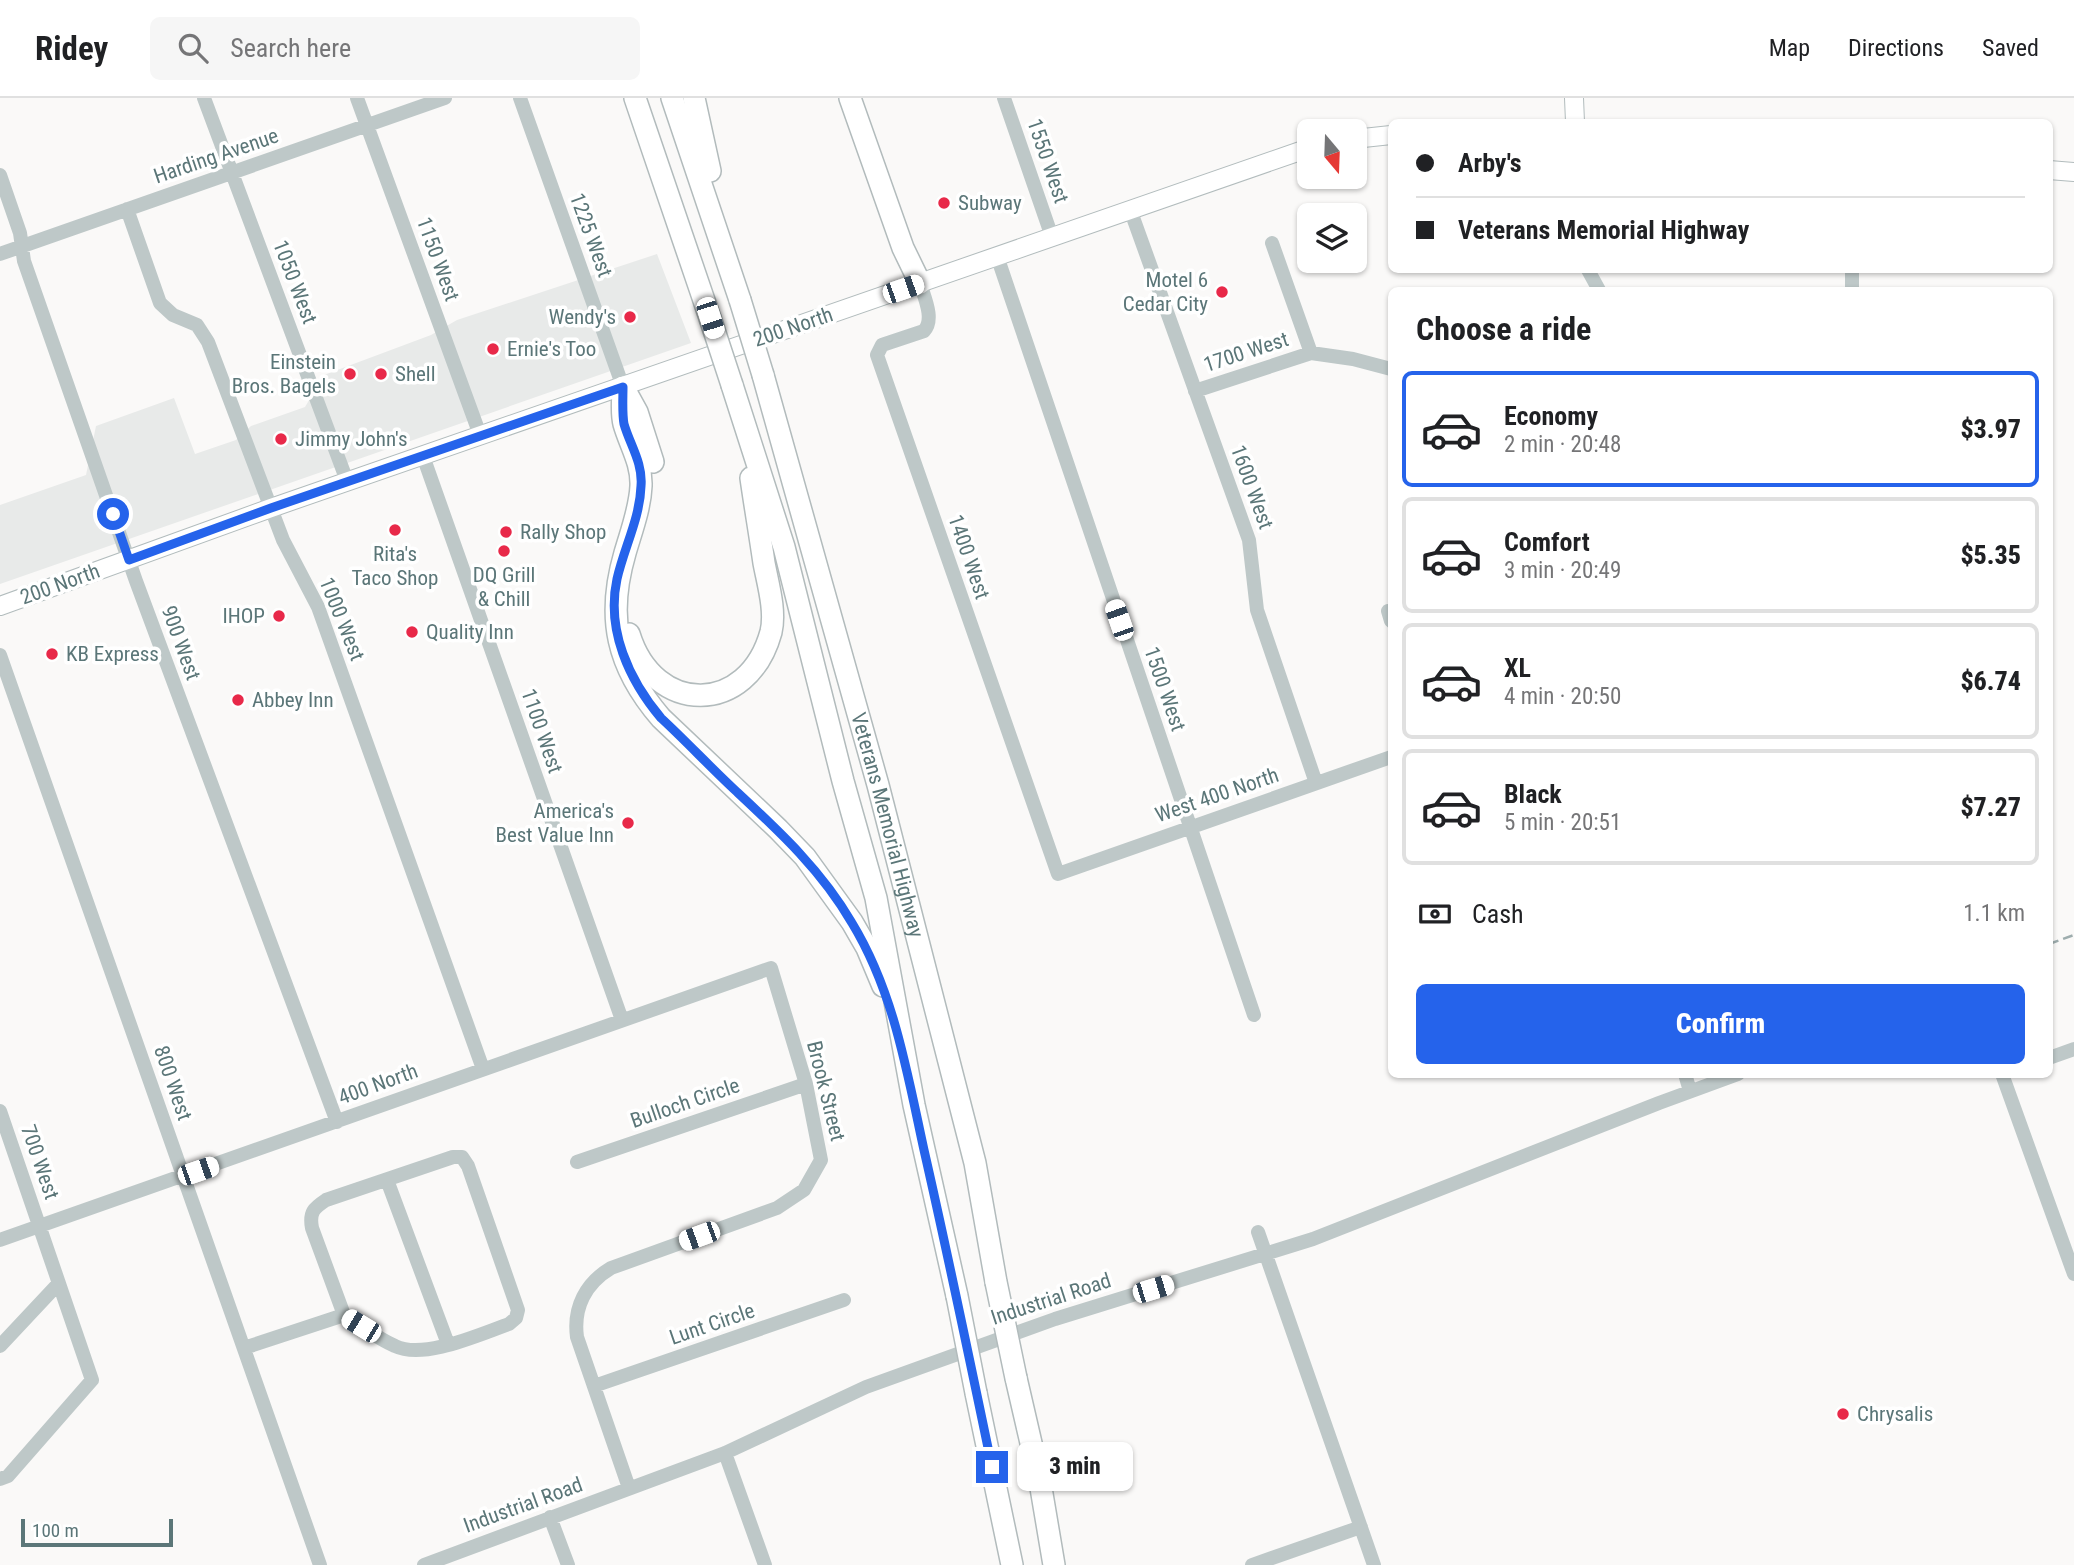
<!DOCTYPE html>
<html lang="en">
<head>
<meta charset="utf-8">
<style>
	:root { --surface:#fff; --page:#f6f6f6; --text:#202124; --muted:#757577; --line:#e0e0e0; --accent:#2563eb }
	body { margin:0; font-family:"Roboto Condensed",sans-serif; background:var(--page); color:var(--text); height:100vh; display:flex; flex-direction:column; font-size:26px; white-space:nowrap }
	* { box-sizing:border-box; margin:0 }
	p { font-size:23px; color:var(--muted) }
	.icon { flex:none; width:38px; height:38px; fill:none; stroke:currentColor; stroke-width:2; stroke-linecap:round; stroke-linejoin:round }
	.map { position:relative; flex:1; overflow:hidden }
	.panel { position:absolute; left:1388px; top:189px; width:665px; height:791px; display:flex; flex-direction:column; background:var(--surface); border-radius:10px; box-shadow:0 2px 5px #0004 }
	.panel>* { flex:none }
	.guide { position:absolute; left:1388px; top:21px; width:665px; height:154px; border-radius:10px; box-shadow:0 2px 5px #0004; display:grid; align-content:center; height:154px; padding:0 28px; background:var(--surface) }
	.needle { width:46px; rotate:161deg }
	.tools { position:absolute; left:1297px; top:21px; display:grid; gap:14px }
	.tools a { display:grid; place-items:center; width:70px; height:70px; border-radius:10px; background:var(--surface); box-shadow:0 2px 5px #0004; font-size:35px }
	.scale { position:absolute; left:21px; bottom:18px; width:152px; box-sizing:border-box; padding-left:7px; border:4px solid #5b7678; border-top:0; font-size:19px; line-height:24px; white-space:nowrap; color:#5b7678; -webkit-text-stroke:5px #fff; paint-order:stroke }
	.end { position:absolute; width:32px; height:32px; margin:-16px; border:9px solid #2563eb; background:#fff; box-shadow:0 0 0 4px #fff }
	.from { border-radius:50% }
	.bubble { position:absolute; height:49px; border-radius:10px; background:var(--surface); box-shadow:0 2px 5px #0004; font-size:23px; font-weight:800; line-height:49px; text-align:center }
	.car { position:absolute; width:21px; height:42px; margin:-21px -10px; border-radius:9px; box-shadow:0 0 5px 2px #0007; background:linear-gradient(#fff 24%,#345 0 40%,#fff 0 76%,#345 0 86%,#fff 0) }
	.guide b { display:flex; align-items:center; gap:24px; height:66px; font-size:26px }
	.guide b+b { border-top:2px solid var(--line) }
	.guide i { width:18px; height:18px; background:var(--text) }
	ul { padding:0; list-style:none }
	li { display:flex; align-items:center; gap:21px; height:116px; margin:0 14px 10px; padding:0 14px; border:4px solid var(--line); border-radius:10px }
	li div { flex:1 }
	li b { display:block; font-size:26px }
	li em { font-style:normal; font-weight:800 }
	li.on { border-color:var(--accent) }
	li>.icon { width:63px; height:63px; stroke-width:1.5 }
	h2 { padding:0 28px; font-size:32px; line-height:84px }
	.pay { display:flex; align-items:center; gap:18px; height:77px; padding:0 28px; font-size:26px }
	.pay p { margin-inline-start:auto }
	.action { display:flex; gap:14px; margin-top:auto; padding:14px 28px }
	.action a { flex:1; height:80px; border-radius:10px; background:var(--accent); color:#fff; font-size:28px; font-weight:800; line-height:80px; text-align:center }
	header { display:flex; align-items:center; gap:42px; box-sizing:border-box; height:98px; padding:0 35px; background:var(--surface); border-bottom:2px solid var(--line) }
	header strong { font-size:33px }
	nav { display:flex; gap:38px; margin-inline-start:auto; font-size:24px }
	.search { width:490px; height:63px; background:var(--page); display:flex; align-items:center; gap:18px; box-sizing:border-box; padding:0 24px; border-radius:10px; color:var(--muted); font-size:26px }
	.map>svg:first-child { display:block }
	.built { fill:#e8eae9 }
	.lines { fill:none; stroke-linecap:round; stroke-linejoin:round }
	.major-casing { stroke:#b2bcbd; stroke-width:20 }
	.highway-casing { stroke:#b2bbbc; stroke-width:24 }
	.minor { stroke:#bec8c8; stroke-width:14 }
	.major { stroke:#fff; stroke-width:18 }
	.highway { stroke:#fff; stroke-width:21 }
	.rail { stroke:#9eadae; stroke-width:2.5; stroke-dasharray:10 5; stroke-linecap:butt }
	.highway-bridge-casing { stroke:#b2bbbc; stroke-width:24; stroke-linecap:butt }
	.highway-bridge { stroke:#fff; stroke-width:21 }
	.route { stroke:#2563eb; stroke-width:9 }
	.poi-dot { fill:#e82949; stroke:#fff; stroke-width:2.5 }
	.labels { text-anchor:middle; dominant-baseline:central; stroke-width:7; stroke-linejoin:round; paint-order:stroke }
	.street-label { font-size:21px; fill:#5b7678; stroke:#fff }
	.poi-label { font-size:21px; fill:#5b7678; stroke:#fff; text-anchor:start }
</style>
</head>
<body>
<header>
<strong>Ridey</strong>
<div class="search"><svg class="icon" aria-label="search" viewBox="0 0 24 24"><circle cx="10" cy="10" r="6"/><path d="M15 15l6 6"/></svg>Search here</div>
<nav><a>Map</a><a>Directions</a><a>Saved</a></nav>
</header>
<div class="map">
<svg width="2074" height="1467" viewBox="0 0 2074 1467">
	<rect width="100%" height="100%" fill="#faf9f8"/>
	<!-- built -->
	<path class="built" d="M657 156 691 245 0 486V407L86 377 96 328 174 300 195 356 236 342 251 328 305 309 324 277 431 237 457 222Z"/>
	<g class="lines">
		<!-- major casing -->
		<g class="major-casing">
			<path id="major" d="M1574 0 1575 24
				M1354 41 1391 37
				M2049 72 2074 74
				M0 508 271 410 1309 50"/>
		</g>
		<!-- highway casing -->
		<g class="highway-casing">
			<g id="highway">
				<path d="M635 0 710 220"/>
				<path d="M672 0 740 202"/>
				<path d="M694 0 710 73"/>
				<path d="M850 0 903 150 920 185"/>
				<path id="s1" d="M763 277 878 687 975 1065 996 1184"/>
				<path d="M732 287 784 449 843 683 876 800 914 1007 957 1198"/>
				<path d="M623 289C623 300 621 315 624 326 630 347 642 365 641 388 640 411 631 434 625 455 606 520 617 569 661 620L778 731 805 759 852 824 867 850 883 888"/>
				<path d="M626 294 637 314 653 364"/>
				<path d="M629 536C654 618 748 618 771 534 776 513 768 486 764 465 760 437 755 408 751 380"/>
				<path d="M1016 1280 1040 1384 1054 1467"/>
				<path d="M976 1295 1012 1467"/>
			</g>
		</g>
		<!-- minor -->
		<path class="minor" d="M204 0 347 383
			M357 0 480 337
			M520 0 623 289
			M1004 0 1052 139
			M0 77 20 135 24 163 136 483 337 1024
			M127 111 160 205 173 217 197 227 208 244 283 442 318 509 483 971
			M1130 111 1249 442 1257 512 1316 685
			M1272 145 1311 255
			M0 156 445 0
			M997 158 1254 917
			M1588 172 1599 192
			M920 185C924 199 935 221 924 233L882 247 877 257 1058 776 1391 659
			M1852 192V172
			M1195 293 1311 255 1353 261 1391 271
			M423 358 622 922
			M1388 513 1391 523
			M0 557 320 1467
			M2049 960 2074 951
			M1685 976 1690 993
			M2002 976 2074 1176
			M0 1013 92 1282 8 1378 0 1381
			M577 1064 806 986
			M387 1082 448 1246
			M1258 1134 1374 1467
			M0 1142 771 870 806 986 821 1062 804 1092 777 1110 611 1170C586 1185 573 1209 577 1239L629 1390
			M0 1248 59 1185
			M244 1250 344 1217 312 1130C309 1114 314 1110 326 1102L453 1059H462L468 1068 518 1212 516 1220 509 1226C480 1236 424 1262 395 1248 377 1240 360 1227 344 1217
			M594 1288 844 1202
			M725 1355 765 1467
			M550 1419 568 1467
			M424 1467 725 1355 866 1289 1055 1221 1313 1141 1659 1005 1738 976
			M1252 1467 1361 1429"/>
		<!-- major -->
		<use href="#major" class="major"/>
		<!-- highway -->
		<use href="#highway" class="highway"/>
		<!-- rail -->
		<path class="rail" d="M2049 846 2074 837"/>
		<!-- highway-bridge casing -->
		<g class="highway-bridge-casing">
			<path id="highway-bridge" d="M740 202 763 277
				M710 220 732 287
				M996 1184 1016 1280
				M957 1198 976 1295"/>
		</g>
		<!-- highway-bridge -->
		<use href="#highway-bridge" class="highway-bridge"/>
	</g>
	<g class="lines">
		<!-- route -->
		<path class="route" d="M113 416 129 462 271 410 623 289C623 300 622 315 624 326 630 347 643 365 641 388 640 420 624 450 617 481 606 532 629 582 661 620 687 644 711 670 737 694 780 734 822 773 852 825 894 894 907 974 924 1052 948 1157 970 1263 992 1369"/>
	</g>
	<!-- markers -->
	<g class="poi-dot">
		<circle cx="944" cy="105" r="7"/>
		<circle cx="1222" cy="194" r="7"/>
		<circle cx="630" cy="219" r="7"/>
		<circle cx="493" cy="251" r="7"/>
		<circle cx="350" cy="276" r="7"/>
		<circle cx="381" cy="276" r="7"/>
		<circle cx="281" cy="341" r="7"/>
		<circle cx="395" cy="432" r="7"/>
		<circle cx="506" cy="434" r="7"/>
		<circle cx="504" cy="453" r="7"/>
		<circle cx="279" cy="518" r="7"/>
		<circle cx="412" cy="534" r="7"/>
		<circle cx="52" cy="556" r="7"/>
		<circle cx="238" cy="602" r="7"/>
		<circle cx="628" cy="725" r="7"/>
		<circle cx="1843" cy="1316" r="7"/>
	</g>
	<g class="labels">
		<!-- street labels -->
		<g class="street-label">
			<text transform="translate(216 58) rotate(-19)">Harding Avenue</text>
			<text transform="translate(1048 63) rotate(71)">1550 West</text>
			<text transform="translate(591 137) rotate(70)">1225 West</text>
			<text transform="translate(438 161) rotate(70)">1150 West</text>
			<text transform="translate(295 184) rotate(69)">1050 West</text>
			<text transform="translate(793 229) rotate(-19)">200 North</text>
			<text transform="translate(1246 254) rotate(-18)">1700 West</text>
			<text transform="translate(1252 389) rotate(70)">1600 West</text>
			<text transform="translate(969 459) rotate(71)">1400 West</text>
			<text transform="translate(60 486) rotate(-20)">200 North</text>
			<text transform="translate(342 521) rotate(68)">1000 West</text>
			<text transform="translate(181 545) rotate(70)">900 West</text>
			<text transform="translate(1165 591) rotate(71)">1500 West</text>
			<text transform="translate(542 633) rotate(71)">1100 West</text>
			<text transform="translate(1217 697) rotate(-19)">West 400 North</text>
			<text stroke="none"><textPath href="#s1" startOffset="467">Veterans Memorial Highway</textPath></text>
			<text transform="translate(173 985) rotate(71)">800 West</text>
			<text transform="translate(378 986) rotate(-20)">400 North</text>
			<text transform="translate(826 993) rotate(76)">Brook Street</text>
			<text transform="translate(685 1005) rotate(-19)">Bulloch Circle</text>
			<text transform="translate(40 1064) rotate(71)">700 West</text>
			<text transform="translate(1051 1201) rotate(-18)">Industrial Road</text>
			<text transform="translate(712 1226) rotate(-19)">Lunt Circle</text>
			<text transform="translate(523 1407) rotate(-20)">Industrial Road</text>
		</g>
		<!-- poi labels -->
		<g class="poi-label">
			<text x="958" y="105">Subway</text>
			<text x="1208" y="182" text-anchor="end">Motel 6<tspan x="1208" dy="24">Cedar City</tspan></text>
			<text x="616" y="219" text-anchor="end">Wendy's</text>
			<text x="507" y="251">Ernie's Too</text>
			<text x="336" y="264" text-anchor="end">Einstein<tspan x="336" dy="24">Bros. Bagels</tspan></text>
			<text x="395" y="276">Shell</text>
			<text x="295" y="341">Jimmy John's</text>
			<text x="520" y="434">Rally Shop</text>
			<text x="395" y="456" text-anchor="middle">Rita's<tspan x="395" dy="24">Taco Shop</tspan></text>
			<text x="504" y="477" text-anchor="middle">DQ Grill<tspan x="504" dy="24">&amp; Chill</tspan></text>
			<text x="265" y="518" text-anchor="end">IHOP</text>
			<text x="426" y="534">Quality Inn</text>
			<text x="66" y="556">KB Express</text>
			<text x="252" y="602">Abbey Inn</text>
			<text x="614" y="713" text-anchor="end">America's<tspan x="614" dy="24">Best Value Inn</tspan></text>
			<text x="1857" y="1316">Chrysalis</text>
		</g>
	</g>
</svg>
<div class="tools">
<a><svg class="needle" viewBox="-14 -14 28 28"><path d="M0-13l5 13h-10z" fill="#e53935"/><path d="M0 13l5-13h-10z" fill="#757577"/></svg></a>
<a><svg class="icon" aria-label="layers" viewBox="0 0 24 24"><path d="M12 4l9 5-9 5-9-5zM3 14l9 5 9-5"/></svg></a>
</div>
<div class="scale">100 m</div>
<i class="end from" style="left:113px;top:416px"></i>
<i class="end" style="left:992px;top:1369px"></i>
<div class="bubble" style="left:1017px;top:1344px;width:116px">3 min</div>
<i class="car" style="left:903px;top:191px;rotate:71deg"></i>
<i class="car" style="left:710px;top:220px;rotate:162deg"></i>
<i class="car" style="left:1119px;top:522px;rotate:341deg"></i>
<i class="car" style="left:198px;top:1073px;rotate:71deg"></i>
<i class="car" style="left:699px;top:1138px;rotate:250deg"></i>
<i class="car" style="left:1153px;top:1191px;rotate:73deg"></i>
<i class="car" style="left:361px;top:1228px;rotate:301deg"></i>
<div class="guide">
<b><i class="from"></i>Arby's</b>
<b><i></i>Veterans Memorial Highway</b>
</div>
<section class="panel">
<h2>Choose a ride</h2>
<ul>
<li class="on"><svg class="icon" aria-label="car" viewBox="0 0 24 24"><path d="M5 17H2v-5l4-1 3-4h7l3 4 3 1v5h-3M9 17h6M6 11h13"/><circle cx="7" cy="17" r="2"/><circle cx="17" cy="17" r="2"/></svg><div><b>Economy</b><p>2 min · 20:48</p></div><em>$3.97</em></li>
<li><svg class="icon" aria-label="car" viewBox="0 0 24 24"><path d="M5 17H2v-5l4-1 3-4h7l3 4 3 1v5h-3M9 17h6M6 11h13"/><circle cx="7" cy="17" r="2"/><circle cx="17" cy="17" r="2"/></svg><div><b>Comfort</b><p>3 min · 20:49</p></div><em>$5.35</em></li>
<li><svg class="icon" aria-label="car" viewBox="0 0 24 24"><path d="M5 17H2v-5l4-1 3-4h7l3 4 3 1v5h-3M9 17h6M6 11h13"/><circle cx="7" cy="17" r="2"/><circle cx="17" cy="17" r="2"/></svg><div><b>XL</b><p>4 min · 20:50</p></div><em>$6.74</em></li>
<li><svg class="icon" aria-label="car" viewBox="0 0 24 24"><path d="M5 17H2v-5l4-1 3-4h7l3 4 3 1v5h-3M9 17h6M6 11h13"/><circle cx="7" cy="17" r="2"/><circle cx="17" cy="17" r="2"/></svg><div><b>Black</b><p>5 min · 20:51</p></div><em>$7.27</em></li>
</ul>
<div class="pay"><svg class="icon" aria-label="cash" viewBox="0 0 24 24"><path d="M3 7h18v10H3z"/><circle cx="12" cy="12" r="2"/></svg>Cash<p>1.1 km</p></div>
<div class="action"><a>Confirm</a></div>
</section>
</div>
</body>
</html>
